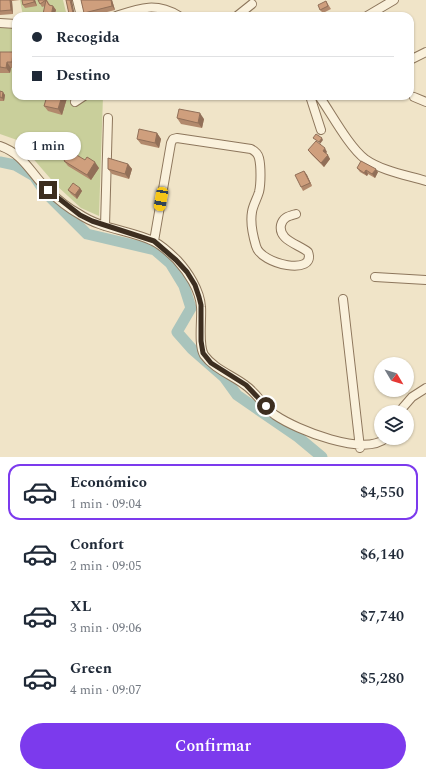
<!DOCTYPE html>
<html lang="es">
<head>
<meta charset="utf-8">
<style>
	:root { --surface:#fff; --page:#f6f6f7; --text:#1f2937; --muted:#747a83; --line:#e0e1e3; --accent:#7c3aed }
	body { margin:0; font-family:Spectral,serif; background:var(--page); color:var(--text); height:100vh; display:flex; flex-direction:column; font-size:15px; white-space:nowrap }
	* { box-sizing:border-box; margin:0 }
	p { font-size:13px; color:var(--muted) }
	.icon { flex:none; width:22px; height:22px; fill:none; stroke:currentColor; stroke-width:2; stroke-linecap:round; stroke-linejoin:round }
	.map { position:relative; height:457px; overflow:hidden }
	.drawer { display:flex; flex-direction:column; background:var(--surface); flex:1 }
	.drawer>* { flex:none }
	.top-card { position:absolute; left:12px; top:12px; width:402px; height:88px; border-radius:12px; box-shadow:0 1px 3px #0004; display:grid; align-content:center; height:88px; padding:0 20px; background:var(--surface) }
	.needle { width:26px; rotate:128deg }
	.controls { position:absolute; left:374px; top:357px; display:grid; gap:8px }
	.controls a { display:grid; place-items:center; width:40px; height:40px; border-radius:50%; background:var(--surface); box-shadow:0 1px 3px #0004; font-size:20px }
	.end { position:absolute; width:18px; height:18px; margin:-9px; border:5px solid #3d2e20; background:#fff; box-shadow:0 0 0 2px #fff }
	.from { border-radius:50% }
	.bubble { position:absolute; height:28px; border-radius:14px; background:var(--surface); box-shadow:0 1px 3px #0004; font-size:13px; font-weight:600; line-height:28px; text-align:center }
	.car { position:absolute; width:12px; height:24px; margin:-12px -6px; border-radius:5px; box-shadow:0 0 3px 1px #0007; background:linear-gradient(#f5c518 24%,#345 0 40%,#f5c518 0 76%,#345 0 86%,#f5c518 0) }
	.top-card b { display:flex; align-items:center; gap:14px; height:38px; font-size:15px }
	.top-card b+b { border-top:1px solid var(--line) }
	.top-card i { width:10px; height:10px; background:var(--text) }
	ul { padding:7px 0 0; list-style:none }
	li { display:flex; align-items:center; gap:12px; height:56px; margin:0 8px 6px; padding:0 12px; border:2px solid transparent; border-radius:12px }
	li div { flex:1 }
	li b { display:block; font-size:15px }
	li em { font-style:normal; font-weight:600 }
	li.selected { border-color:var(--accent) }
	li>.icon { width:36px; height:36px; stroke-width:1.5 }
	.cta { display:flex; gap:8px; margin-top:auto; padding:8px 20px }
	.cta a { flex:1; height:46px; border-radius:24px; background:var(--accent); color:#fff; font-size:16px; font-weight:600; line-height:46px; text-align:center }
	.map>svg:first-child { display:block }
	.green { fill:#c9cf9b }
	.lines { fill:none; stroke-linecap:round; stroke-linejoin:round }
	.river { stroke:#a9c4bc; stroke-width:11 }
	.minor-casing { stroke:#8d765c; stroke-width:10 }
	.minor { stroke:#faf1dc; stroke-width:8 }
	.wall { fill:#b2896c }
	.shaded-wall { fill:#916f58 }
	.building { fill:#cf9f7d; stroke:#916f58 }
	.route { stroke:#3d2e20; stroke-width:5 }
</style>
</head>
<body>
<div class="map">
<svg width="426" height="457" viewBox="0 0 426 457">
	<rect width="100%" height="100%" fill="#f0e4c8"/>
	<!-- green -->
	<path class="green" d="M20 0H63L67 16H23Z
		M0 26 16 28V96H103L99 216 81 208 56 185 17 140 0 134Z"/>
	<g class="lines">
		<!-- river -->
		<path class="river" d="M0 162 15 165 34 176 45 192 87 234 155 250 170 263 184 286 191 308 177 332 192 349 224 377 237 395 298 437 322 457"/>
		<!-- minor casing -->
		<g class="minor-casing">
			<path id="minor" d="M77 0 81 16
				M116 16C140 8 156 2 179 16
				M237 16 252 4
				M367 16 394 0
				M0 23 16 24
				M410 60 426 52
				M310 96 321 130
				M319 96C331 113 349 147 365 159 382 171 406 175 426 181
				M414 97 426 102
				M75 102 84 96
				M0 146C24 154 31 174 48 190 57 199 68 208 79 214 101 229 129 230 153 241 161 245 170 253 177 260 188 272 200 290 201 307 202 319 198 345 204 355 214 369 232 375 245 385 257 393 264 407 275 415 297 430 364 457 386 438
				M105 226 108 118
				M154 241 171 143 173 139 177 138 251 149C255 151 258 154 259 158 261 166 261 184 259 192 257 199 253 205 252 212 250 223 253 236 256 246 261 265 317 276 308 252 298 244 278 240 281 225 283 217 289 216 296 214
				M375 277 426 280
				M343 299 360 448
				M399 412 412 397 426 388"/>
		</g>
		<!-- minor -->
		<use href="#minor" class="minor"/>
	</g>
	<!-- wall -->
	<path class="wall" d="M0 0H20L12 1 13 14 0 15Z
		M22 0H35L37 6 25 8 23 5Z
		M38 0H47L50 5 53 6 56 10 54 16H44L43 14 45 6 42 7Z
		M66 0 75 16H70L69 14Z
		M81 0H112L115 10 91 16H86L84 13Z
		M326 1 331 9 323 13 320 10Z
		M0 52 16 57V68H11L10 73H0Z
		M0 91 5 95 4 101H0Z
		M47 96H65L67 98 62 115 48 111 44 106Z
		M177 118 204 119 202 128 181 124Z
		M157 133 161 139 159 148 141 144 137 139Z
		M308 150 327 152 326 153 330 159 324 167 311 154Z
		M85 160 99 168 91 180 68 166 64 161Z
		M128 164 132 169 129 179 112 174 108 169Z
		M357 168 378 172 375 178 368 174 367 176 360 172Z
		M304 171 307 175 312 186 303 191 301 187Z
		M80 188 82 191 77 199 71 194 68 190Z"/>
	<!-- shaded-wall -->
	<path class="shaded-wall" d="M10 0H11L12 1 13 14 11 10Z
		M34 0H35L37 6 34 2Z
		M70 0H72L75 16 73 13Z
		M111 0H112L115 10 112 6Z
		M53 6 56 10 54 16H51Z
		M13 52 16 57V67L12 62Z
		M7 62 11 68 10 73 6 68Z
		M3 92 5 95 4 101 2 98Z
		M62 96H65L67 98 62 115 58 109Z
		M200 113 204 119 202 128 198 123Z
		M157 133 161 139 159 148 155 143Z
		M322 138 323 140 320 144 319 142Z
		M325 148 327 152 325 154 323 151Z
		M328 155 330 159 324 167 321 163Z
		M95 162 99 168 91 180 87 175Z
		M128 164 132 169 129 179 125 174Z
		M376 169 378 172 375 178 372 174Z
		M366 170 368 174 367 176 364 173Z
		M304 171 307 175 312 186 310 183Z
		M80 188 82 191 77 199 75 195Z"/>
	<!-- building -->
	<path class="building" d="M0 0H10L11 10 0 11Z
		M22 0H34V2L23 5Z
		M38 0H46L40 4Z
		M46 0 49 5 53 6 51 16 43 14Z
		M66 0H70L73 13 69 14Z
		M81 0H111L112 6 84 13Z
		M326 1 328 6 320 10 318 5Z
		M0 52H13L12 62H7L6 68 0 67Z
		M0 91 3 92 2 98 0 97Z
		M47 96H62L58 109 44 106Z
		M179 109 200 113 198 123 177 118Z
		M139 129 157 133 155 143 137 139Z
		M316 134 322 138 319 142 313 138Z
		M316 141 325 148 323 151 328 155 321 163 308 150Z
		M70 151 85 160 87 157 95 162 87 175 64 161Z
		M108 158 128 164 125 174 108 169Z
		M361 161 376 169 372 174 366 170 364 173 357 168Z
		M304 171 310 183 301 187 295 175Z
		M73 183 80 188 75 195 68 190Z"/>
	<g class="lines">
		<!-- route -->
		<path class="route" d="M48 190 80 215 92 221 154 241 176 260 187 272 195 285 199 297 201 305V341L203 353 211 363 246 385 266 406"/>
	</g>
</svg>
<div class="controls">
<a><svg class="needle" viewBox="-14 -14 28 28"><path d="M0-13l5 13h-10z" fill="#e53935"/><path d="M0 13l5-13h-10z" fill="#747a83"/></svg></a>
<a><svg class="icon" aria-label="layers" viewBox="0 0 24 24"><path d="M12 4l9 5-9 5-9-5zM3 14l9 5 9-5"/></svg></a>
</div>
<i class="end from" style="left:266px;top:406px"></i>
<i class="end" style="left:48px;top:190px"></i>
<div class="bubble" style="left:15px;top:132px;width:66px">1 min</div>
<i class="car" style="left:161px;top:199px;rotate:190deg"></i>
<div class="top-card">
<b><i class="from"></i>Recogida</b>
<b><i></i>Destino</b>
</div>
</div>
<section class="drawer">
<ul>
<li class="selected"><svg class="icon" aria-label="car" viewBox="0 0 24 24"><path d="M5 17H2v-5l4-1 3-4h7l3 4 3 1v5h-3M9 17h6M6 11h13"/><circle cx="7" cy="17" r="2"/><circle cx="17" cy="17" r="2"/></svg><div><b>Económico</b><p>1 min · 09:04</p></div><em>$4,550</em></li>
<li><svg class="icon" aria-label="car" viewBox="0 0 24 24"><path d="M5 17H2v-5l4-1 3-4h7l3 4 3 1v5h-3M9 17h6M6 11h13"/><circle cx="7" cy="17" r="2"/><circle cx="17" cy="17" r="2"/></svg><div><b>Confort</b><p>2 min · 09:05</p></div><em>$6,140</em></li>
<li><svg class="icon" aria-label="car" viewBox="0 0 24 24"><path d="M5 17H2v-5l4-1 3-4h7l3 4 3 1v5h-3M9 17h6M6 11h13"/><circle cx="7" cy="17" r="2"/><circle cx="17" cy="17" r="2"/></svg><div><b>XL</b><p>3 min · 09:06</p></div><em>$7,740</em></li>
<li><svg class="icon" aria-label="car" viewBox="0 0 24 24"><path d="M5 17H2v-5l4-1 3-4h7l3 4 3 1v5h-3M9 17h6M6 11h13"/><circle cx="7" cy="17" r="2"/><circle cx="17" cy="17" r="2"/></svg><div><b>Green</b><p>4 min · 09:07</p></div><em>$5,280</em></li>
</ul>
<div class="cta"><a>Confirmar</a></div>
</section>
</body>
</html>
